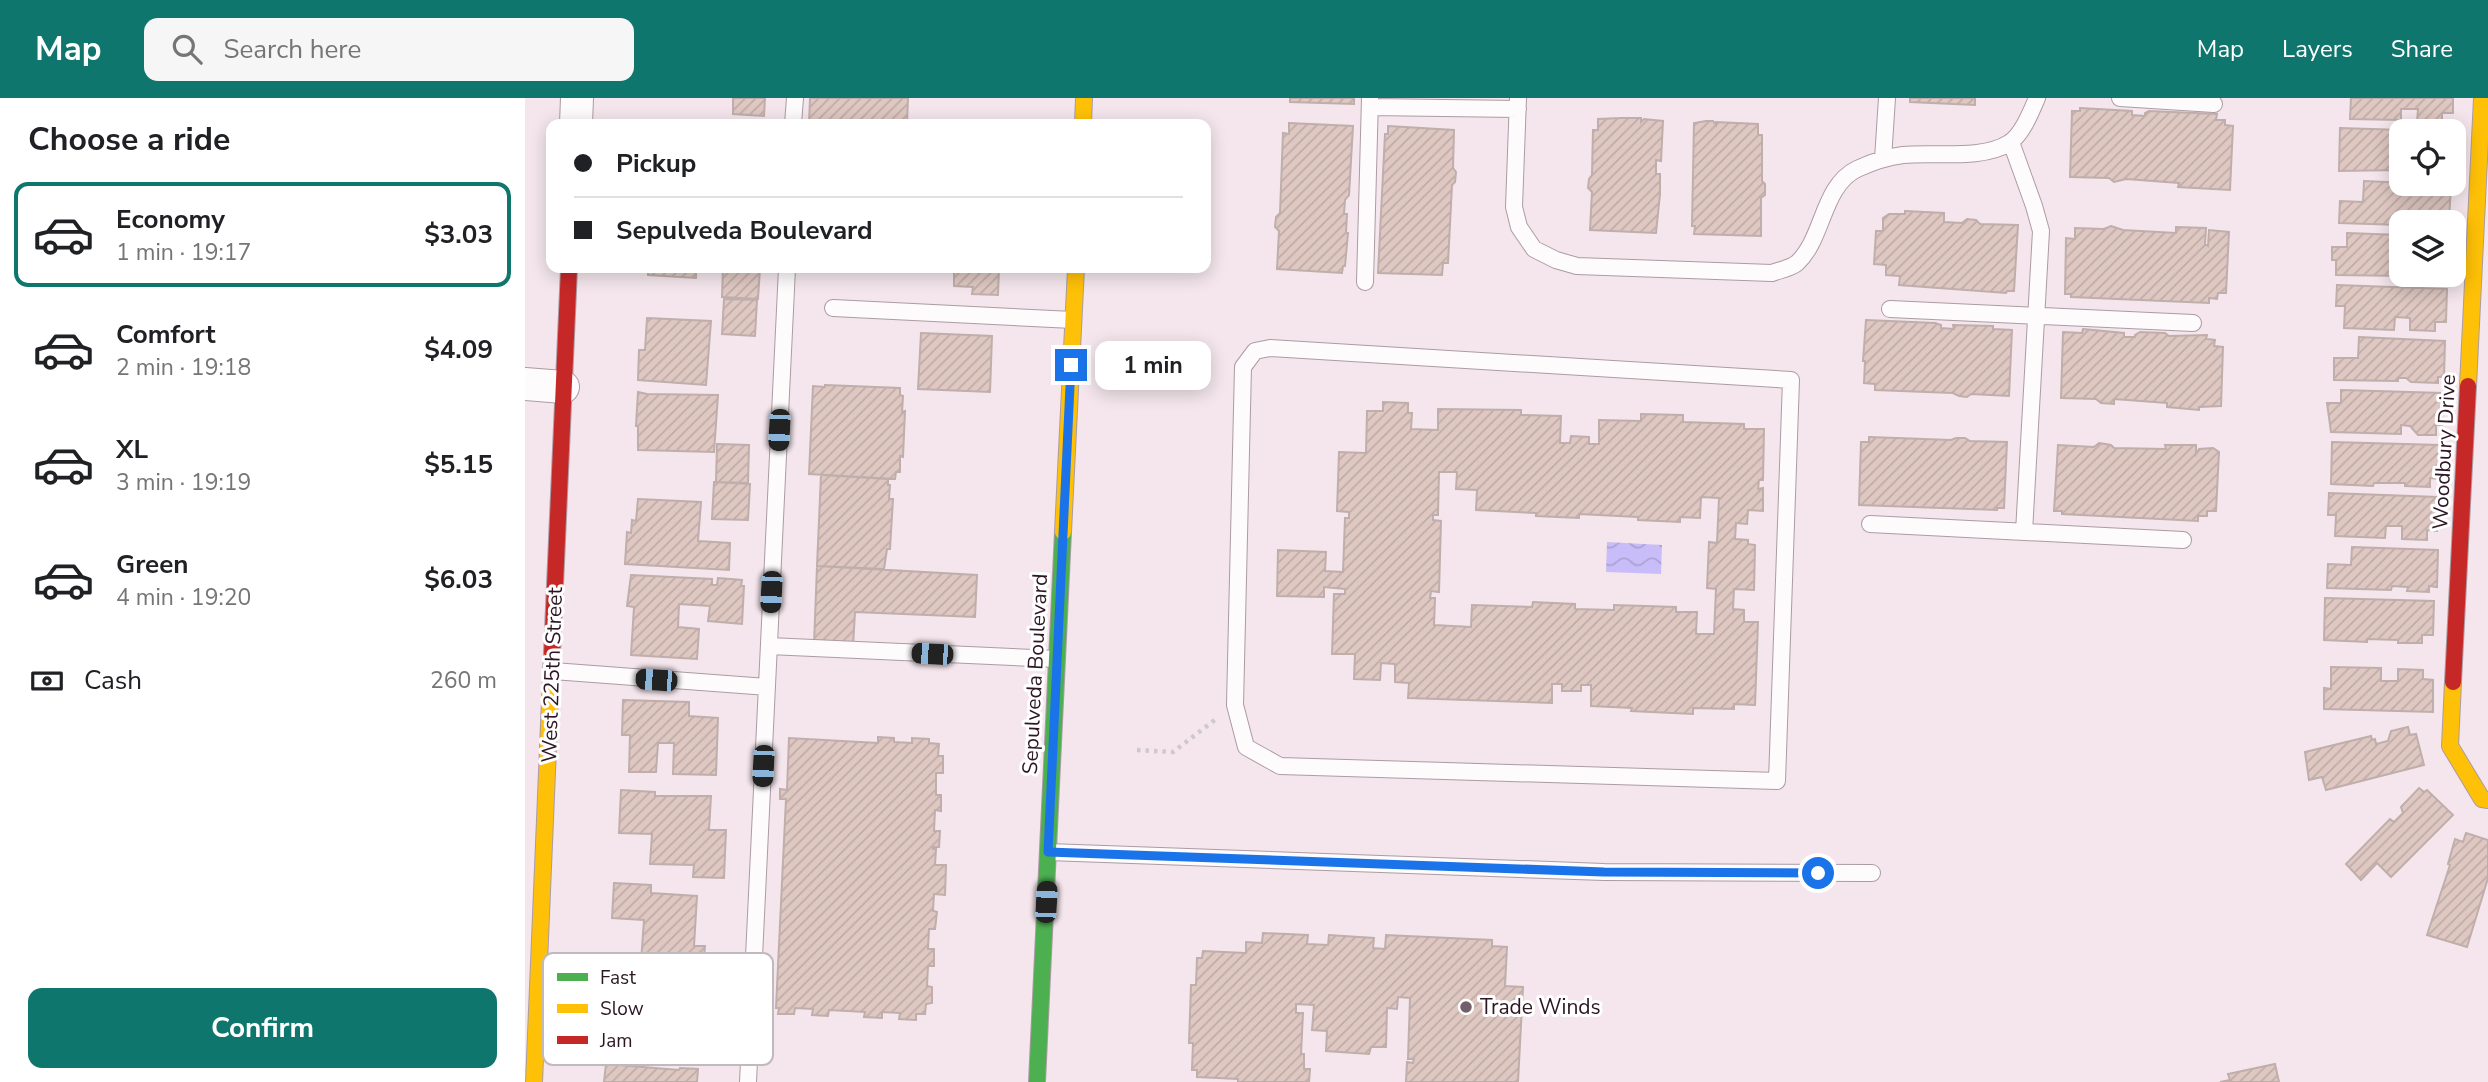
<!DOCTYPE html>
<html lang="en">
<head>
<meta charset="utf-8">
<style>
	:root { --surface:#fff; --page:#f6f6f6; --text:#202124; --muted:#757577; --line:#e0e0e0; --accent:#0f766e }
	body { margin:0; font-family:"Nunito Sans",sans-serif; background:var(--page); color:var(--text); height:100vh; display:flex; flex-direction:column; font-size:26px; white-space:nowrap }
	* { box-sizing:border-box; margin:0 }
	p { font-size:23px; color:var(--muted) }
	.icon { flex:none; width:38px; height:38px; fill:none; stroke:currentColor; stroke-width:2; stroke-linecap:round; stroke-linejoin:round }
	.map { position:relative; flex:1; overflow:hidden }
	.sheet { display:flex; flex-direction:column; background:var(--surface); width:525px }
	.sheet>* { flex:none }
	.banner { position:absolute; left:21px; top:21px; width:665px; height:154px; border-radius:14px; box-shadow:0 4px 18px #0003; display:grid; align-content:center; height:154px; padding:0 28px; background:var(--surface) }
	.controls { position:absolute; left:1864px; top:21px; display:grid; gap:14px }
	.controls a { display:grid; place-items:center; width:77px; height:77px; border-radius:14px; background:var(--surface); box-shadow:0 4px 18px #0003; font-size:35px }
	.end { position:absolute; width:32px; height:32px; margin:-16px; border:9px solid #1a73e8; background:#fff; box-shadow:0 0 0 4px #fff }
	.from { border-radius:50% }
	.bubble { position:absolute; height:49px; border-radius:14px; background:var(--surface); box-shadow:0 4px 18px #0003; font-size:23px; font-weight:700; line-height:49px; text-align:center }
	.car { position:absolute; width:21px; height:42px; margin:-21px -10px; border-radius:9px; box-shadow:0 0 5px 2px #0007; background:linear-gradient(#222 24%,#8ab4d8 0 40%,#222 0 76%,#8ab4d8 0 86%,#222 0) }
	.banner b { display:flex; align-items:center; gap:24px; height:66px; font-size:26px }
	.banner b+b { border-top:2px solid var(--line) }
	.banner i { width:18px; height:18px; background:var(--text) }
	ul { padding:0; list-style:none }
	li { display:flex; align-items:center; gap:21px; height:105px; margin:0 14px 10px; padding:0 14px; border:4px solid transparent; border-radius:14px }
	li div { flex:1 }
	li b { display:block; font-size:26px }
	li em { font-style:normal; font-weight:700 }
	li.selected { border-color:var(--accent) }
	li>.icon { width:63px; height:63px; stroke-width:1.5 }
	h2 { padding:0 28px; font-size:32px; line-height:84px }
	.pay { display:flex; align-items:center; gap:18px; height:77px; padding:0 28px; font-size:26px }
	.pay p { margin-inline-start:auto }
	.button { display:flex; gap:14px; margin-top:auto; padding:14px 28px }
	.button a { flex:1; height:80px; border-radius:14px; background:var(--accent); color:#fff; font-size:28px; font-weight:700; line-height:80px; text-align:center }
	header { display:flex; align-items:center; gap:42px; box-sizing:border-box; height:98px; padding:0 35px; background:var(--accent); color:#fff }
	header strong { font-size:33px }
	nav { display:flex; gap:38px; margin-inline-start:auto; font-size:24px }
	.search { width:490px; height:63px; background:var(--page); display:flex; align-items:center; gap:18px; box-sizing:border-box; padding:0 24px; border-radius:14px; color:var(--muted); font-size:26px }
	main { display:flex; flex:1; min-height:0 }
	.map>svg:first-child { display:block }
	.water { fill:url(#water-waves) }
	.building { fill:url(#building-hatch); stroke:#bfaeab; stroke-width:2; fill-rule:evenodd }
	.lines { fill:none; stroke-linecap:round; stroke-linejoin:round }
	.lane-casing { stroke:#ac9ba3; stroke-width:18 }
	.street-casing { stroke:#ac9ba3; stroke-width:34 }
	.fast-casing { stroke:#ac9ba3; stroke-width:18 }
	.slow-casing { stroke:#ac9ba3; stroke-width:18 }
	.jam-casing { stroke:#ac9ba3; stroke-width:18 }
	.path { stroke:#cfc9cb; stroke-width:4.5; stroke-dasharray:3.5 5; stroke-linecap:butt }
	.lane { stroke:#fdfbfc; stroke-width:16 }
	.street { stroke:#fdfbfc; stroke-width:32 }
	.fast { stroke:#4caf50; stroke-width:16 }
	.slow { stroke:#ffc107; stroke-width:16 }
	.jam { stroke:#c62828; stroke-width:16 }
	.route { stroke:#1a73e8; stroke-width:9 }
	.poi-dot { fill:#735f69; stroke:#fff; stroke-width:2.5 }
	.labels { text-anchor:middle; dominant-baseline:central; stroke-width:6; stroke-linejoin:round; paint-order:stroke }
	.street-label { font-size:21px; fill:#2d1622; stroke:#fff }
	.poi-label { font-size:21px; fill:#2d1622; stroke:#fff; text-anchor:start }
	.key { fill:#fff; stroke:#c0b9bd; stroke-width:2 }
	.key-label { font-size:19px; fill:#2d1622 }
</style>
</head>
<body>
<header>
<strong>Map</strong>
<div class="search"><svg class="icon" aria-label="search" viewBox="0 0 24 24"><circle cx="10" cy="10" r="6"/><path d="M15 15l6 6"/></svg>Search here</div>
<nav><a>Map</a><a>Layers</a><a>Share</a></nav>
</header>
<main>
<section class="sheet">
<h2>Choose a ride</h2>
<ul>
<li class="selected"><svg class="icon" aria-label="car" viewBox="0 0 24 24"><path d="M5 17H2v-5l4-1 3-4h7l3 4 3 1v5h-3M9 17h6M6 11h13"/><circle cx="7" cy="17" r="2"/><circle cx="17" cy="17" r="2"/></svg><div><b>Economy</b><p>1 min · 19:17</p></div><em>$3.03</em></li>
<li><svg class="icon" aria-label="car" viewBox="0 0 24 24"><path d="M5 17H2v-5l4-1 3-4h7l3 4 3 1v5h-3M9 17h6M6 11h13"/><circle cx="7" cy="17" r="2"/><circle cx="17" cy="17" r="2"/></svg><div><b>Comfort</b><p>2 min · 19:18</p></div><em>$4.09</em></li>
<li><svg class="icon" aria-label="car" viewBox="0 0 24 24"><path d="M5 17H2v-5l4-1 3-4h7l3 4 3 1v5h-3M9 17h6M6 11h13"/><circle cx="7" cy="17" r="2"/><circle cx="17" cy="17" r="2"/></svg><div><b>XL</b><p>3 min · 19:19</p></div><em>$5.15</em></li>
<li><svg class="icon" aria-label="car" viewBox="0 0 24 24"><path d="M5 17H2v-5l4-1 3-4h7l3 4 3 1v5h-3M9 17h6M6 11h13"/><circle cx="7" cy="17" r="2"/><circle cx="17" cy="17" r="2"/></svg><div><b>Green</b><p>4 min · 19:20</p></div><em>$6.03</em></li>
</ul>
<div class="pay"><svg class="icon" aria-label="cash" viewBox="0 0 24 24"><path d="M3 7h18v10H3z"/><circle cx="12" cy="12" r="2"/></svg>Cash<p>260 m</p></div>
<div class="button"><a>Confirm</a></div>
</section>
<div class="map">
<svg width="1963" height="984" viewBox="0 0 1963 984">
	<defs>
		<pattern id="water-waves" width="16" height="10" patternUnits="userSpaceOnUse" patternTransform="scale(1.75)"><rect width="16" height="10" fill="#c9bdf9"/><path d="M0 5q4-4 8 0t8 0" fill="none" stroke="#ada2d5"/></pattern>
		<pattern id="building-hatch" width="6" height="6" patternUnits="userSpaceOnUse" patternTransform="scale(1.75)"><rect width="6" height="6" fill="#dfc8c2"/><path d="M-1 1l2-2M0 6l6-6M5 7l2-2" fill="none" stroke="#c0aba6"/></pattern>
	</defs>
	<rect width="100%" height="100%" fill="#f4e6ec"/>
	<!-- water -->
	<path class="water" d="M1082 444 1137 447 1136 476 1081 474Z"/>
	<!-- building -->
	<path class="building" d="M208 0H240L239 18 208 16Z
		M285 0H383L382 26H284Z
		M765 0H829V6L765 4Z
		M1385 0H1450V7L1385 4Z
		M1826 0H1928V15H1917V24H1892L1893 11H1876V22L1825 21Z
		M1555 10 1607 13V17L1620 18V15L1624 13 1692 16 1691 22H1700V27L1708 28 1705 92 1653 89 1654 85 1601 81 1589 84 1584 80 1545 79 1547 13H1555Z
		M1096 20H1116V24L1119 21 1138 23 1136 63 1131 62V76H1135V96L1131 135 1065 132 1067 94 1063 90 1064 81 1067 77 1068 32H1073V21Z
		M1181 23H1188L1191 27V24L1233 26V37H1237V83L1240 86V97L1236 100V138L1169 136 1170 128H1167L1169 25Z
		M764 25 828 28 824 97 820 102 819 116H822L821 135H823L820 168H818L817 175 752 171 754 133 750 129 751 119 755 115 758 35 764 36Z
		M863 28 929 32 928 70 931 74 930 84 927 87 923 165H918L917 177 853 175 860 36H863Z
		M1815 30 1909 33H1876V72L1814 73Z
		M1839 83 1926 87 1924 123 1891 124 1879 122 1876 127 1814 125 1815 103 1838 104Z
		M1380 113 1419 115V124L1437 125 1442 121 1451 122 1455 126 1493 127 1489 193H1482L1481 195 1374 187 1375 178 1361 177V167L1349 166 1351 133H1358V120L1364 116H1380Z
		M1586 128 1598 132 1651 135V129L1681 130 1680 146 1683 148 1684 132 1704 134 1701 195H1693L1692 201 1684 200V205L1546 199V196H1540L1541 140 1550 141V130L1579 131Z
		M1822 135 1876 137V177L1879 178 1811 177V162H1807V149H1822Z
		M123 170H171V180L123 177Z
		M198 170H235L233 201 197 199Z
		M429 170H474L473 197 447 196 448 189 429 188Z
		M1812 187 1922 191 1921 224H1910V233L1885 232V220L1870 219 1869 232 1819 230 1820 208H1811Z
		M199 201 232 202 230 238 197 236Z
		M122 220 186 223 181 287 113 282 114 252H120Z
		M1341 222 1410 225 1416 227V230L1429 231 1428 227 1468 228V231L1487 232 1484 298 1446 296 1442 299 1434 298 1428 295 1350 292V286L1339 285 1340 263H1338Z
		M1558 231 1599 235V239H1610V237L1615 234 1640 235 1644 238 1682 237 1681 241 1690 242 1689 248 1698 249 1696 308 1674 309V312L1642 309V305L1589 301V306L1576 305 1571 301 1536 300 1538 234 1557 235Z
		M396 235 467 238 465 294 393 291Z
		M1834 239 1920 243 1919 279H1913V285L1886 284 1881 280H1873V283L1809 282V260H1833Z
		M300 287 375 290V297L378 298 377 314 380 313 378 359 375 358V374H371L370 381 284 376 288 288 300 289Z
		M1816 292 1918 295 1917 327H1911V337H1893L1885 328 1876 327V336L1806 334 1802 305H1816Z
		M113 294 122 296 193 297 189 354 113 352V328H111Z
		M858 304 883 305V315H887L886 331 913 332V311L996 312V317L1036 318 1035 345H1045L1046 338 1064 339V346H1074V322L1116 323V316L1158 317V324L1219 326V331H1239L1238 382H1234L1233 391 1238 390V413L1223 412 1222 426 1211 425 1210 441 1223 442V446L1230 447 1229 492 1209 491 1208 511 1219 512V524H1233L1230 607 1209 606V611L1168 610V616L1106 613 1107 610 1066 608V587H1056V593H1037V586H1027V605L883 600 884 585 870 584V566L856 565 855 582 829 581 830 556H807L809 496H820V491L799 489V499L752 498 753 452 801 454 800 473 818 474 820 420H824V414L812 413 814 354 841 355 842 313H858ZM914 374H932L931 391 952 392 951 412 1011 415V418L1054 420V416L1113 419V422L1155 424V419L1175 420 1176 399 1194 400 1192 445 1184 444 1182 490 1191 491 1189 536H1171L1172 514H1151V509L1089 507V512L1050 511V506L1008 504 1007 509 947 507 946 529 909 527 910 500H905L906 493 914 494 916 423 908 422V417H913Z
		M1344 339 1426 342 1431 340H1440L1445 343 1482 344 1479 410H1472V412L1334 407 1336 344H1344Z
		M1807 344 1915 347 1914 381 1905 380V389L1880 388V385H1849L1848 388 1806 386Z
		M1574 345 1586 347 1589 350 1641 351 1640 347H1671V356L1674 351 1688 350 1694 354 1691 413H1682V418H1673V423L1537 416V413H1529L1533 347 1569 349Z
		M192 346 224 347 223 385 191 384Z
		M296 377 363 381V387H365L364 401H368L365 451H362L359 471 292 468Z
		M189 384 225 386 223 422 187 421Z
		M1804 395 1913 399 1912 433 1902 432V442L1877 441V428H1861L1860 440 1810 438 1811 417H1803Z
		M113 401 176 404 173 443 205 445 204 472 100 466 102 434 106 435 107 422 111 423Z
		M1827 449 1913 452 1912 489 1904 488V494L1882 493 1883 489 1867 488 1866 492 1802 490 1803 466 1826 467Z
		M292 468 452 477 450 519 330 514 328 548 289 546Z
		M106 477 187 481V487H192L193 480 217 482 216 488H219L217 526 183 523 185 508 154 506 153 529 174 531 172 561 106 557 109 509 102 508Z
		M1800 500 1909 503 1908 537H1897V545H1873V542L1842 541V544L1799 542Z
		M1806 569 1856 570V583H1873V571L1898 572V581L1908 582V614L1799 611V590L1806 591Z
		M98 602 164 604V618L193 620 191 677 148 676 149 645H133L131 674H104L105 637H97Z
		M1883 629 1885 637 1891 636 1899 667 1801 692 1797 679 1784 682 1780 654 1846 638 1847 642 1850 641 1851 646 1863 643 1866 633Z
		M353 639 369 640V644L387 645V640L404 641V645L414 646 413 658H418V675H411V697H416V713L410 712 409 733H415L414 749H408V751H411L410 767H421L420 797 409 796 408 812H406L412 814 410 831H404L403 851H409V868H403L402 888 407 889V905L401 906 400 916H391V922L374 921 375 915 357 914V920L339 919 340 914 304 912 303 918 287 917 288 911 270 910 269 916H253L254 910H251L261 701H255V691L262 692 264 640 353 645Z
		M1894 690 1899 694 1902 692 1928 717 1866 779 1852 765 1836 782 1821 766 1865 721 1869 724 1878 715 1876 709Z
		M96 692 130 694V698H186L184 732H201L199 780 168 779 169 767 125 766 127 736 94 735Z
		M1941 735 1963 742V780L1942 849 1902 837 1925 767 1923 766 1930 741 1938 744Z
		M89 785 126 787V795L172 798 169 848H180L178 870 161 869V866L116 864 119 822 87 820Z
		M738 835 783 837 782 846 803 847 804 837 849 840 848 850 860 851 861 837 967 842V848L982 849 980 888 998 889 993 984H881L882 964 888 965 889 961H883L885 900 873 899 872 911 862 910 861 949H846L844 956 801 953 802 933 787 932 789 907 771 906V915H778L776 956H779V971H785L784 984H713V981L672 979V972H667L668 945H664L666 887H671L672 860H677L678 853 721 855V844L737 845Z
		M81 966 154 972 155 970 173 971 172 984H79Z
		M1750 966 1754 984H1695L1705 982 1703 976Z"/>
	<g class="lines">
		<!-- lane casing -->
		<g class="lane-casing">
			<path id="lane" d="M993 0 989 109 994 129 1009 151 1031 162 1052 168 1247 175C1255 172 1266 170 1272 165 1299 140 1297 88 1332 71 1347 64 1362 59 1378 57 1409 54 1458 62 1484 45 1497 37 1506 14 1512 0
				M1595 0 1689 6
				M845 9 993 11
				M268 26 270 0
				M1486 44 1509 108 1516 133 1499 434
				M1358 61 1362 0
				M840 184 845 0
				M308 210 548 222
				M1365 211 1668 225
				M745 250 1266 282 1252 683 755 668 721 649 710 607 718 269 730 253Z
				M1345 426 1658 442
				M244 548 532 561
				M28 573 242 589
				M523 754 1079 774 1347 775
				M223 984 262 170"/>
		</g>
		<!-- street casing -->
		<g class="street-casing">
			<path id="street" d="M51 26 52 0
				M0 286 38 289"/>
		</g>
		<!-- fast casing -->
		<g class="fast-casing">
			<path id="fast" d="M512 984 538 434"/>
		</g>
		<!-- slow casing -->
		<g class="slow-casing">
			<path id="slow" d="M558 26 559 0
				M1943 288 1957 0
				M538 434 551 170
				M1928 584 1925 648 1957 701 1963 702
				M9 984 27 555"/>
		</g>
		<!-- jam casing -->
		<g class="jam-casing">
			<path id="jam" d="M27 555 44 170
				M1928 584 1943 288"/>
		</g>
		<!-- path -->
		<path class="path" d="M612 652 648 654 691 621"/>
		<!-- lane -->
		<use href="#lane" class="lane"/>
		<!-- street -->
		<use href="#street" class="street"/>
		<!-- fast -->
		<use href="#fast" class="fast"/>
		<!-- slow -->
		<use href="#slow" class="slow"/>
		<!-- jam -->
		<use href="#jam" class="jam"/>
	</g>
	<g class="lines">
		<!-- route -->
		<path class="route" d="M546 267 523 754 1079 774 1293 775"/>
	</g>
	<!-- markers -->
	<circle class="poi-dot" cx="941" cy="909" r="7"/>
	<g class="labels">
		<!-- street labels -->
		<g class="street-label">
			<text transform="translate(1919 354) rotate(-87)">Woodbury Drive</text>
			<text transform="translate(510 576) rotate(-87)">Sepulveda Boulevard</text>
			<text transform="translate(27 577) rotate(-88)">West 225th Street</text>
		</g>
		<!-- poi labels -->
		<g class="poi-label">
			<text x="955" y="909">Trade Winds</text>
		</g>
	</g>
	<!-- legend -->
	<rect x="18" y="855" width="230" height="112" rx="10" class="key"/>
	<rect x="32" y="875" width="31" height="8" fill="#4caf50"/>
	<rect x="32" y="906" width="31" height="9" fill="#ffc107"/>
	<rect x="32" y="938" width="31" height="8" fill="#c62828"/>
	<g class="key-label">
		<text x="75" y="886">Fast</text>
		<text x="75" y="917">Slow</text>
		<text x="75" y="949">Jam</text>
	</g>
</svg>
<div class="controls">
<a><svg class="icon" aria-label="locate" viewBox="0 0 24 24"><circle cx="12" cy="12" r="6"/><path d="M12 2v4M12 18v4M2 12h4M18 12h4"/></svg></a>
<a><svg class="icon" aria-label="layers" viewBox="0 0 24 24"><path d="M12 4l9 5-9 5-9-5zM3 14l9 5 9-5"/></svg></a>
</div>
<i class="end from" style="left:1293px;top:775px"></i>
<i class="end" style="left:546px;top:267px"></i>
<div class="bubble" style="left:570px;top:243px;width:116px">1 min</div>
<i class="car" style="left:254px;top:332px;rotate:183deg"></i>
<i class="car" style="left:246px;top:494px;rotate:183deg"></i>
<i class="car" style="left:407px;top:556px;rotate:273deg"></i>
<i class="car" style="left:131px;top:582px;rotate:274deg"></i>
<i class="car" style="left:238px;top:668px;rotate:183deg"></i>
<i class="car" style="left:521px;top:804px;rotate:3deg"></i>
<div class="banner">
<b><i class="from"></i>Pickup</b>
<b><i></i>Sepulveda Boulevard</b>
</div>
</div>
</main>
</body>
</html>
